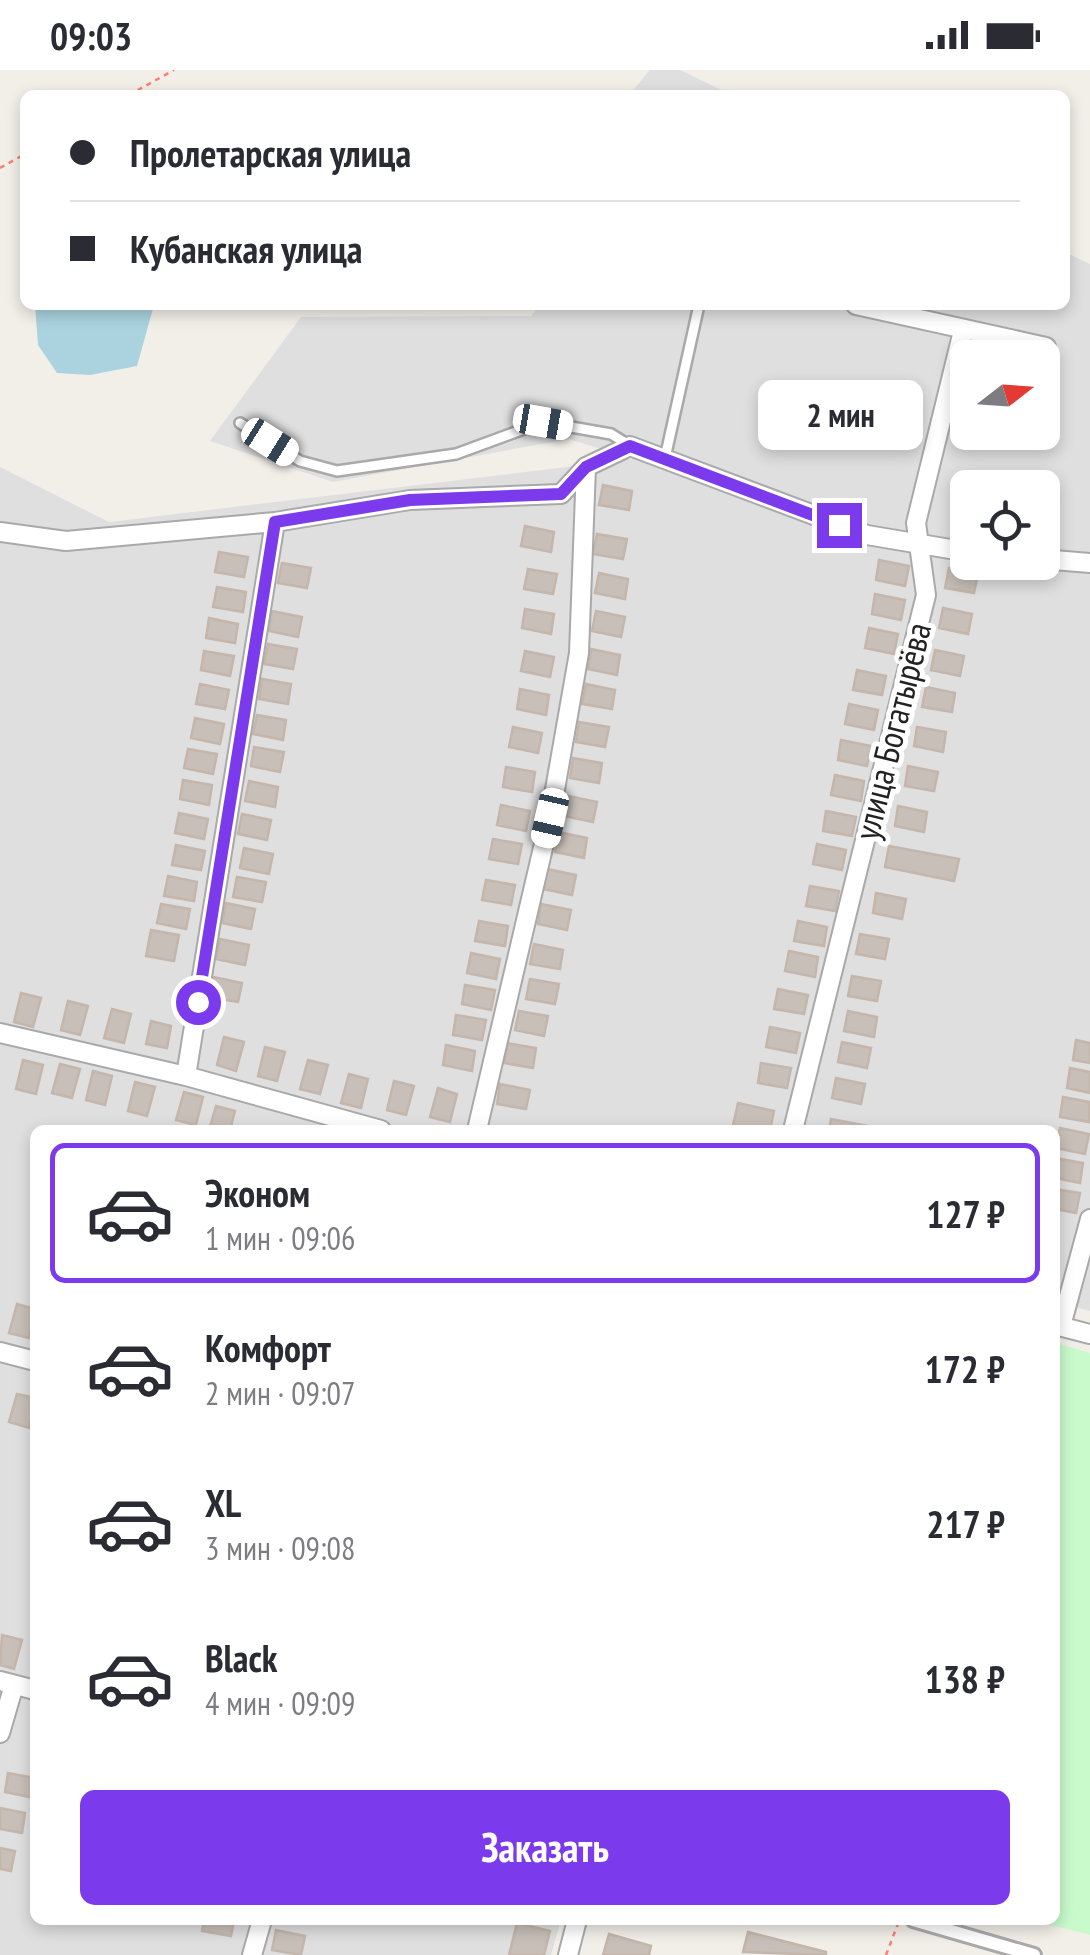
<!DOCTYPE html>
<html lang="ru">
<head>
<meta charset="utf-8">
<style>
	:root { --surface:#fff; --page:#f2f2f3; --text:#2b2b33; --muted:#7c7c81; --line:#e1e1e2; --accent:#7c3aed }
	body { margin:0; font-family:"PT Sans Narrow",sans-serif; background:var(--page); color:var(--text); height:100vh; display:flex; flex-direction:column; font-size:38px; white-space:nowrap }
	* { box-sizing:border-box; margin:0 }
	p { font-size:32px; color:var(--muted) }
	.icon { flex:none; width:55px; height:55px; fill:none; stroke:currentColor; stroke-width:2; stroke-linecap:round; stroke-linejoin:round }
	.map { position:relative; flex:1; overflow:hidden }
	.details { position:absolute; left:30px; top:1055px; width:1030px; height:800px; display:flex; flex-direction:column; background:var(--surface); border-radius:15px; box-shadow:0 5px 15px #0003 }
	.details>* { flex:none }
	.hud { position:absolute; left:20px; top:20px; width:1050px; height:220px; border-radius:15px; box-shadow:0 5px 15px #0003; display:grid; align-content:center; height:220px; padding:0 50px; background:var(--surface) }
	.needle { width:65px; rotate:73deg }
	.fabs { position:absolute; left:950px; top:270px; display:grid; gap:20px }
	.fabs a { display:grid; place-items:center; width:110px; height:110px; border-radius:15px; background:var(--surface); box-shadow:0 5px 15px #0003; font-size:50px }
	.end { position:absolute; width:45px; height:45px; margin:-22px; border:12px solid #7c3aed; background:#fff; box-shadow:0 0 0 5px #fff }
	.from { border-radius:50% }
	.bubble { position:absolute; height:70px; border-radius:15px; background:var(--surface); box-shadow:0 5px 15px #0003; font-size:32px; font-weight:600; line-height:70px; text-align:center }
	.car { position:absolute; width:30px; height:60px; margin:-30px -15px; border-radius:12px; box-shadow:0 0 8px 2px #0007; background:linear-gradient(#fff 24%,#345 0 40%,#fff 0 76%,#345 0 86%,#fff 0) }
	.hud b { display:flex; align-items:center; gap:35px; height:95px; font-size:38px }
	.hud b+b { border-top:2px solid var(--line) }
	.hud i { width:25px; height:25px; background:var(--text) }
	ul { padding:18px 0 0; list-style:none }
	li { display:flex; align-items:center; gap:30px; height:140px; margin:0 20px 15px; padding:0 30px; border:5px solid transparent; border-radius:15px }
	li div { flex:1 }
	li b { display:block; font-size:38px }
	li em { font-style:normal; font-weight:600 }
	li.selected { border-color:var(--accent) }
	li>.icon { width:90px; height:90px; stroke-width:1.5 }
	.action { display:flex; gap:20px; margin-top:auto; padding:20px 50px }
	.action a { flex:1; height:115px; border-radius:15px; background:var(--accent); color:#fff; font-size:40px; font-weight:600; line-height:115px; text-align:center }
	.status { display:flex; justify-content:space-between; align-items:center; height:70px; padding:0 50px; background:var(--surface); direction:ltr }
	.status svg { height:28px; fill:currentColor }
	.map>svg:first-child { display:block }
	.residential { fill:#e0dfdf; fill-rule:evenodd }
	.park { fill:#c8facc }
	.water { fill:#aad3df }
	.building { fill:#c7bfb8; stroke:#c4b6ab; stroke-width:2.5 }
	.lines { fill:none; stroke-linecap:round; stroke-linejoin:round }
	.service-casing { stroke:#a9a9a9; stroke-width:14 }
	.pedestrian-casing { stroke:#a9a9a9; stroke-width:18 }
	.minor-casing { stroke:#a9a9a9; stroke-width:22 }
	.path { stroke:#fa8072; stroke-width:2.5; stroke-dasharray:5 5; stroke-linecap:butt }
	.service { stroke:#fff; stroke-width:9 }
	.pedestrian { stroke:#fff; stroke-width:12 }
	.minor { stroke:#fff; stroke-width:18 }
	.route { stroke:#7c3aed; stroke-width:12 }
	.labels { text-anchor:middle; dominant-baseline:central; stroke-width:10; stroke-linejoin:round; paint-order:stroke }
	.street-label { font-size:35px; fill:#222; stroke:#fff }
</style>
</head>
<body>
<div class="status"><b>09:03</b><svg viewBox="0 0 49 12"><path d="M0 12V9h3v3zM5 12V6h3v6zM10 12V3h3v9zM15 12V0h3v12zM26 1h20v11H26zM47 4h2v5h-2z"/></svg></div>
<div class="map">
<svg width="1090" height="1885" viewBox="0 0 1090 1885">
	<rect width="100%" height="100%" fill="#f2efe9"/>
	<!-- residential -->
	<path class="residential" d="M650 0H680L732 25H629Z
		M1065 182 1090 194V1241L1055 1231V1060H35V1850H561L551 1885H0V397L109 452 634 389 569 369 333 412 210 371 301 247 531 246 540 235H1065ZM968 288H1042V362H968ZM968 418H1042V492H968Z"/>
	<!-- park -->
	<path class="park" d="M1060 1274 1090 1283V1865L1031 1850H1055V1295Z"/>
	<!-- water -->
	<path class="water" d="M35 235H154L137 296 90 305 57 303 38 275Z"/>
	<!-- building -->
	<path class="building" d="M603 415 632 421 629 440 599 435Z
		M525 456 554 462 551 482 521 476Z
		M597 464 627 469 623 489 593 484Z
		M219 482 248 487 244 507 215 502Z
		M879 490 909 496 905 516 876 510Z
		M282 493 311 498 307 518 278 513Z
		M949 498 978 504 974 523 945 518Z
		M528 499 557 504 553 524 524 519Z
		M599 503 628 509 625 529 595 523Z
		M217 517 246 522 243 542 213 537Z
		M875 524 905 530 901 550 872 544Z
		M943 538 972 544 968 564 939 558Z
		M525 539 554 544 551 564 522 558Z
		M272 541 302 547 298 567 269 561Z
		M596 541 625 547 621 567 592 561Z
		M209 548 238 554 235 573 206 568Z
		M869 558 898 564 894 584 865 578Z
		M268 574 297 579 293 599 264 594Z
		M591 579 620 585 617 605 588 599Z
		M935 580 964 586 960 606 931 600Z
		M204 581 234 586 230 606 201 600Z
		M525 581 554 587 550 607 521 601Z
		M857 600 886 606 882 625 853 620Z
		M262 609 291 614 288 634 259 629Z
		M200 614 229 620 225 639 196 634Z
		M586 614 615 620 612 639 582 634Z
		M926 617 955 623 952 642 922 637Z
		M520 619 549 625 546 645 517 639Z
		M849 634 878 640 874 660 845 654Z
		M257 645 286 650 283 670 253 664Z
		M195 648 224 654 220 674 191 668Z
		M579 652 609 657 605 677 576 672Z
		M513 657 542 663 538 683 509 677Z
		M917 657 946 662 943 682 914 676Z
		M841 670 871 676 867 696 838 690Z
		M254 677 284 682 280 702 251 696Z
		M188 679 217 684 213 704 184 698Z
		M573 688 602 693 599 713 570 708Z
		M908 696 938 702 934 721 905 716Z
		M506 697 535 702 532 722 503 717Z
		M835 705 864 711 861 731 831 725Z
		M183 710 212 715 209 735 180 729Z
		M249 711 278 717 275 737 245 731Z
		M568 726 597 732 593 752 564 746Z
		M501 735 530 741 526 761 497 755Z
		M898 736 927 742 924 762 895 756Z
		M826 741 856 747 852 766 823 761Z
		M179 743 208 749 204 769 175 763Z
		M242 744 271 750 267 770 238 764Z
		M558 762 587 768 584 788 555 782Z
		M493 769 522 774 518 794 489 789Z
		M817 774 846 780 842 800 813 794Z
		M176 775 205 781 201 800 172 795Z
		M889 776 959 789 954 811 885 797Z
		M244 778 273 784 269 804 240 798Z
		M547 799 576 805 572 825 543 819Z
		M168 806 197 812 194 831 164 826Z
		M237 807 266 812 262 832 233 827Z
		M486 810 515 815 511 835 482 830Z
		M810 816 839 821 835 841 806 836Z
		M876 823 906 829 902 849 873 843Z
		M226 833 255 839 251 859 222 853Z
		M161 834 190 839 186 859 157 853Z
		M541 834 571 840 567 860 538 854Z
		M479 851 508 856 505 876 475 871Z
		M798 851 827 857 824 876 794 871Z
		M151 860 179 865 174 891 146 886Z
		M860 864 889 869 885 889 856 884Z
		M220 869 249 875 245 895 216 889Z
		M534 874 563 880 560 899 530 894Z
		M789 881 818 887 815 907 785 901Z
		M471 883 500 889 496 909 467 903Z
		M852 906 881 911 877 931 848 926Z
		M213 907 242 913 238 932 209 927Z
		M530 909 559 914 555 934 526 929Z
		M465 915 495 920 491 940 462 934Z
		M778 919 808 925 804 944 774 939Z
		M21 923 41 928 33 957 14 952Z
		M68 931 88 936 80 965 61 960Z
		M112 939 131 944 124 973 104 968Z
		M519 941 548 946 544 966 515 960Z
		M848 941 877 947 874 967 844 961Z
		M456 945 486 950 482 970 453 965Z
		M151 951 171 956 167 978 146 974Z
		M770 957 800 963 796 983 766 977Z
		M224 967 244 972 236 1001 217 995Z
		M1076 970 1090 973V993L1073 990Z
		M842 972 871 978 867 998 838 992Z
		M507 973 536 978 533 998 504 993Z
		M446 975 475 981 472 1001 443 995Z
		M265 977 285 982 277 1011 258 1006Z
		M23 990 43 995 36 1024 16 1019Z
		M308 990 328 995 320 1024 300 1019Z
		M761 993 791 998 787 1018 758 1013Z
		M60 994 80 999 72 1028 52 1023Z
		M1070 998 1090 1002V1023L1067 1018Z
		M93 1001 112 1006 105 1035 86 1030Z
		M349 1004 368 1009 361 1038 341 1033Z
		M836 1008 865 1014 861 1034 832 1028Z
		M394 1011 414 1016 406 1045 387 1040Z
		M135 1012 155 1017 147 1046 128 1041Z
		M500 1014 530 1020 526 1039 497 1034Z
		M438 1018 457 1024 450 1052 430 1047Z
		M184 1022 203 1027 196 1055 176 1050Z
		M1063 1027 1090 1032 1089 1052 1060 1047Z
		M738 1033 774 1041 770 1060H732Z
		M216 1036 235 1041 230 1060H209Z
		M831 1049 889 1060H829Z
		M1060 1058 1089 1064 1085 1084 1056 1078Z
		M1055 1088 1083 1093 1080 1113 1055 1108Z
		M1055 1119 1080 1123 1076 1143 1055 1139Z
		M17 1234 35 1239 29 1268 9 1263Z
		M17 1324 35 1328 29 1358 9 1352Z
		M2 1565 22 1570 14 1599 0 1595Z
		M8 1703 35 1708 34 1728 5 1722Z
		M0 1738 25 1743 22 1763 0 1759Z
		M0 1778 15 1781 11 1801 0 1799Z
		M204 1850H234L231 1866 202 1861Z
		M517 1853 550 1861 544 1885H509Z
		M276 1860 305 1866 301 1885 272 1880Z
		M748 1862 826 1882V1885L743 1882Z
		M609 1864 651 1876 649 1885H603Z"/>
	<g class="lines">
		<!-- service casing -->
		<g class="service-casing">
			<path id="service" d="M240 353 300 391 337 401 456 384 543 352 611 364 629 375
				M665 388 699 235"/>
		</g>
		<!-- pedestrian casing -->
		<g class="pedestrian-casing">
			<path id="pedestrian" d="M913 1850 1034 1885"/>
		</g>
		<!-- minor casing -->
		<g class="minor-casing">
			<path id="minor" d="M856 235 1046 277
				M0 462 66 471 275 452 410 430 561 424 586 397 630 376 867 465 968 482
				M1042 489 1090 493
				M0 963 186 1006 381 1060
				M186 1006 275 452
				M477 1060 550 748 579 583 586 397
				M793 1060 926 525 916 453 963 261
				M1055 1255 1090 1264
				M1061 1256 1090 1149
				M0 1282 35 1291
				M0 1611 35 1620
				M0 1663 14 1615
				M252 1885 262 1850
				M568 1885 577 1850"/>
		</g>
		<!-- path -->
		<path class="path" d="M129 25 174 0
			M0 98 25 84
			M886 1885 899 1851"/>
		<!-- service -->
		<use href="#service" class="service"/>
		<!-- pedestrian -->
		<use href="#pedestrian" class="pedestrian"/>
		<!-- minor -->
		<use href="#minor" class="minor"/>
	</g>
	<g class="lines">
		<!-- route -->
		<path class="route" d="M198 932 275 452 410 430 561 424 586 397 630 376 839 455"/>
	</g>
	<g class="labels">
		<!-- street labels -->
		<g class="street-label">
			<text transform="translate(892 661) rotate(-76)">улица Богатырёва</text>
		</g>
	</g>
</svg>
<div class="fabs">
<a><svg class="needle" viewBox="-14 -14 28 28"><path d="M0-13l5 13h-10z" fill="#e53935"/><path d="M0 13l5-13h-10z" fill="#7c7c81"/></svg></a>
<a><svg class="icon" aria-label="locate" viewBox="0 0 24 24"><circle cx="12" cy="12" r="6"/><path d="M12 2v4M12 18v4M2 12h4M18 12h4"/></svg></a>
</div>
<i class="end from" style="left:198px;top:932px"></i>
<i class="end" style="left:839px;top:455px"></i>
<div class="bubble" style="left:758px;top:310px;width:165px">2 мин</div>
<i class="car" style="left:543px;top:352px;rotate:100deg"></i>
<i class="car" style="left:270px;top:372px;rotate:122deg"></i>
<i class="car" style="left:550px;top:748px;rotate:193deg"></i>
<div class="hud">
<b><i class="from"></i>Пролетарская улица</b>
<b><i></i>Кубанская улица</b>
</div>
<section class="details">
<ul>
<li class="selected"><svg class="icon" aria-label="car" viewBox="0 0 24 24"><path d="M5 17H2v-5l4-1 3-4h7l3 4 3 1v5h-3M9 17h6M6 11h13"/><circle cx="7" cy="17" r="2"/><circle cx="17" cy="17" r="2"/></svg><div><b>Эконом</b><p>1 мин · 09:06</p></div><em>127 ₽</em></li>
<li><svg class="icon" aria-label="car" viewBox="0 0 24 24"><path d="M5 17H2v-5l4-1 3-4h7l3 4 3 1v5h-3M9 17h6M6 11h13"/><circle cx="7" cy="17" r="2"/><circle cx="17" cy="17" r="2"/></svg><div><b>Комфорт</b><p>2 мин · 09:07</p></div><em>172 ₽</em></li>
<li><svg class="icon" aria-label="car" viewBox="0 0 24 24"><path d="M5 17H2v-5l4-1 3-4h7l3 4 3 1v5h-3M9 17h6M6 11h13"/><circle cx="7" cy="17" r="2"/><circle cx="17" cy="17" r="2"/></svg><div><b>XL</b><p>3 мин · 09:08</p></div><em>217 ₽</em></li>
<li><svg class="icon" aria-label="car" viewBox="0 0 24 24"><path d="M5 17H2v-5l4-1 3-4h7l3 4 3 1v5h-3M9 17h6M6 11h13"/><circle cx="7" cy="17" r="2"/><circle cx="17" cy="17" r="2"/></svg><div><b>Black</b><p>4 мин · 09:09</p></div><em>138 ₽</em></li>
</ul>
<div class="action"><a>Заказать</a></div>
</section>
</div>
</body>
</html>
